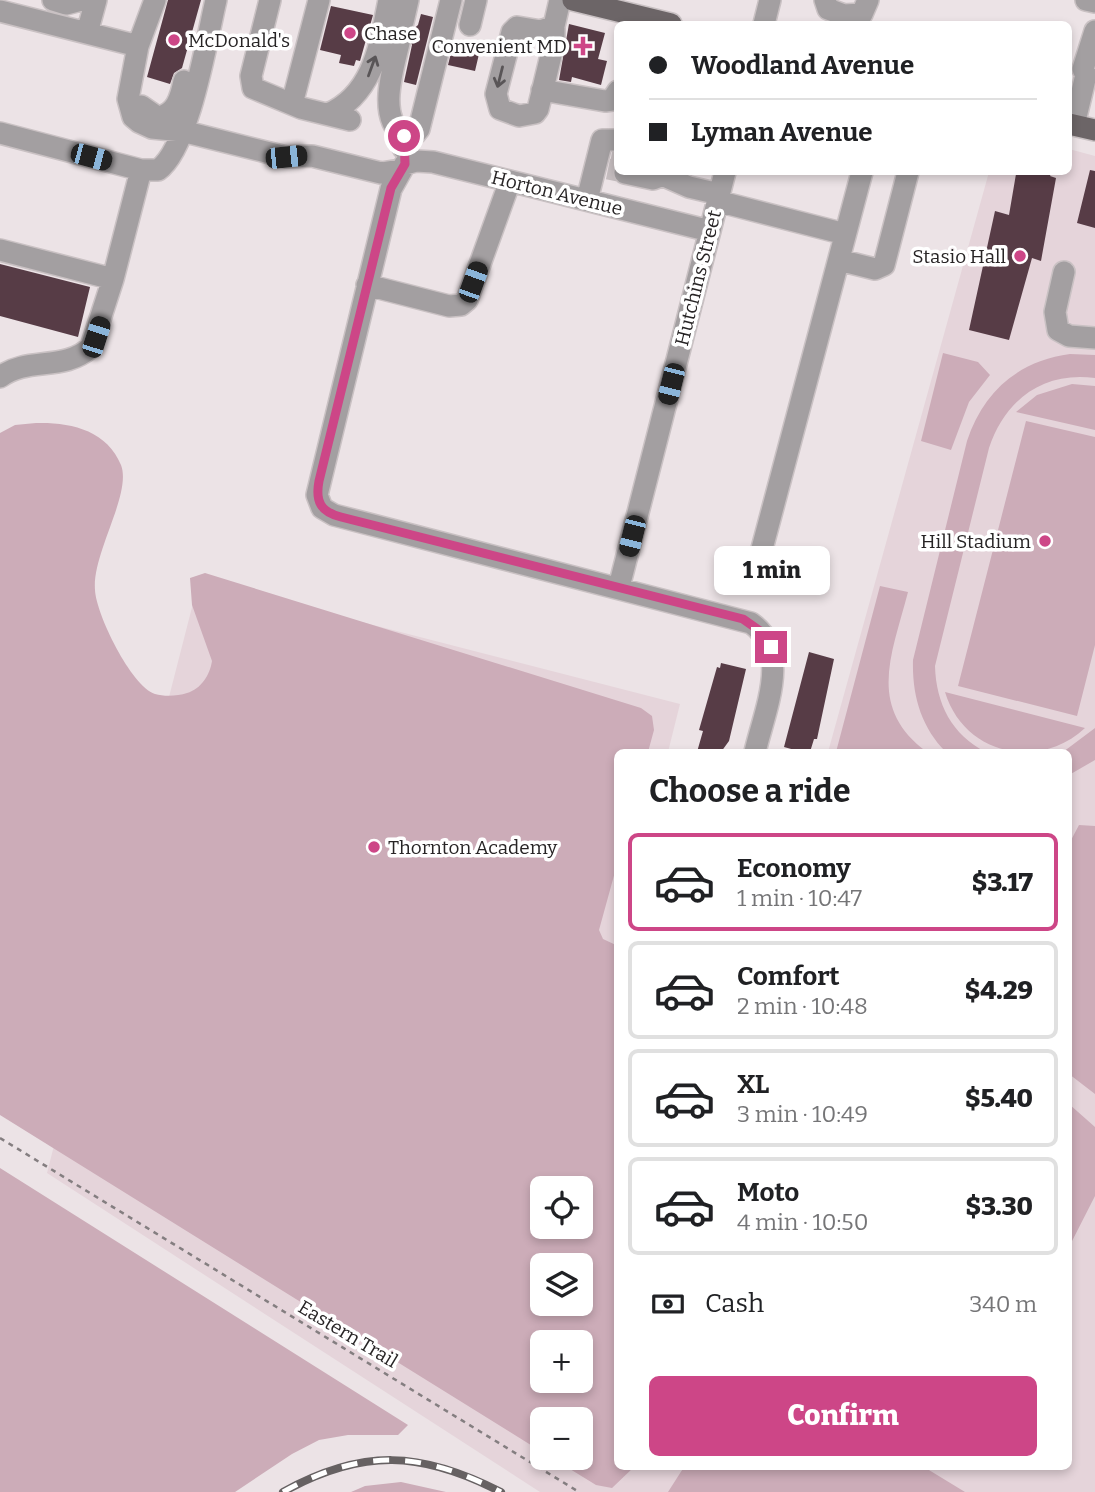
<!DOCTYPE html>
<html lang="en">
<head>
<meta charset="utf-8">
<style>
	:root { --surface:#fff; --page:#f2f2f2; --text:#202124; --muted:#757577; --line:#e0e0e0; --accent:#cd4687 }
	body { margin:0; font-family:Bitter,serif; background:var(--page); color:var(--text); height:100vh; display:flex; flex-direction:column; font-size:26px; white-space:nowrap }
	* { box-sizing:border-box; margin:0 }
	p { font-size:23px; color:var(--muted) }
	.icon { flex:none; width:38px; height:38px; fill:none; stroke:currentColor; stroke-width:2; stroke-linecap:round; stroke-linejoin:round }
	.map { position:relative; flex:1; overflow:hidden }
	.panel { position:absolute; left:614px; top:749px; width:458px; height:721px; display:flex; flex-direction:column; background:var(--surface); border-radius:10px; box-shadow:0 4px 10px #0003 }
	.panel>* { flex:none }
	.guide { position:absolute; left:614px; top:21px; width:458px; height:154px; border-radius:10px; box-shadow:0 4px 10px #0003; display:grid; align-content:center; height:154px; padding:0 35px; background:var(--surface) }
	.controls { position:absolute; left:530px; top:1176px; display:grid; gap:14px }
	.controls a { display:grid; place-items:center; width:63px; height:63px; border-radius:10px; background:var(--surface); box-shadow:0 4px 10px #0003; font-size:35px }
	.end { position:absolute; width:32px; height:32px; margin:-16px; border:9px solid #cd4687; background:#fff; box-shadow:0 0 0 4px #fff }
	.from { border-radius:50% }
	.bubble { position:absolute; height:49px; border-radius:10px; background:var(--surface); box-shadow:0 4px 10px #0003; font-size:23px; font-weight:800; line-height:49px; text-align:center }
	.car { position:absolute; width:21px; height:42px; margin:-21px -10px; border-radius:9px; box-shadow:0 0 5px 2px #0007; background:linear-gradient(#222 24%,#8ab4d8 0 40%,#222 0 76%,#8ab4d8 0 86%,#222 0) }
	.guide b { display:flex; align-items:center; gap:24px; height:66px; font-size:26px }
	.guide b+b { border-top:2px solid var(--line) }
	.guide i { width:18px; height:18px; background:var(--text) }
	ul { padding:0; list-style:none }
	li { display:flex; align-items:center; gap:21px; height:98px; margin:0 14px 10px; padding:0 21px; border:4px solid var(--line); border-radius:10px }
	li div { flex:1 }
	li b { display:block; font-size:26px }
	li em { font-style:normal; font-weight:800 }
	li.selected { border-color:var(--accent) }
	li>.icon { width:63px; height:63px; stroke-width:1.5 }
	h2 { padding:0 35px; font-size:32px; line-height:84px }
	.pay { display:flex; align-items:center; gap:18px; height:77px; padding:0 35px; font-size:26px }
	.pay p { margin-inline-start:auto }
	.cta { display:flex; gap:14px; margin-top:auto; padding:14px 35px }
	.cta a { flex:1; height:80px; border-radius:10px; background:var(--accent); color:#fff; font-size:28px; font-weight:800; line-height:80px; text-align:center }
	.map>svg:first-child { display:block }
	.built { fill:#e5d4da; fill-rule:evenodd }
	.green { fill:#ccacb8; fill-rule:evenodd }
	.building { fill:#573c46 }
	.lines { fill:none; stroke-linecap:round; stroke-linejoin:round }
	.minor-tunnel { stroke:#c5bdbf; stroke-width:21; stroke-dasharray:21 10; stroke-linecap:butt }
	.minor-casing { stroke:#c9c1c3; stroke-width:24 }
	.major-casing { stroke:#c9c1c3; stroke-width:24 }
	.path { stroke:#847e80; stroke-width:2.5; stroke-dasharray:5 5; stroke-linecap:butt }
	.minor { stroke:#a39fa1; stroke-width:21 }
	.major { stroke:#6c6567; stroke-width:21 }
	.rail-casing { stroke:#666162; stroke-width:8 }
	.rail { stroke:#fff; stroke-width:5; stroke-dasharray:16; stroke-linecap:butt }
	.oneway { stroke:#595557 }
	.route { stroke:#cd4687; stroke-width:9 }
	.poi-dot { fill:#cd4687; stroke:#fff; stroke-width:2.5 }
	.labels { text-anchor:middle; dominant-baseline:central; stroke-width:7; stroke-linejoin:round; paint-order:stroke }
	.poi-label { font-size:19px; fill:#272425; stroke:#fff; text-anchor:start }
	.street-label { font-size:19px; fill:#272425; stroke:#fff }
</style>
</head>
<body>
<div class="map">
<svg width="1095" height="1492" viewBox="0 0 1095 1492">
	<rect width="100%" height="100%" fill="#ece3e6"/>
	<!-- built -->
	<path class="built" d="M1069 149 1095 156V1492H540L47 1173 199 580 680 704 668 752H618V1466H1069V752H828L989 172H1069ZM542 1188H581V1227H542ZM542 1265H581V1304H542ZM542 1342H581V1381H542ZM542 1419H581V1458H542Z"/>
	<!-- green -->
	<path class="green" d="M943 353 978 362 990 375 969 402 951 450 921 441Z
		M1070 354 1095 355V378C1043 371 1005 400 989 448L935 666C936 704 952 735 986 752H946C921 727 912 695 913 660L967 441C983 392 1018 361 1070 354Z
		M1072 384 1095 386V430L1016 412 1037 395Z
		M1026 421 1095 437V645L1077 716 958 686Z
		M36 423C70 422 107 430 121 465 132 494 92 553 95 590 96 614 131 686 155 694 165 697 178 696 187 693 201 689 210 675 212 661L192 605 190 578 205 573 641 708 652 716 654 730 648 752H618V861L599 930 603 939 618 946V1466L634 1467 612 1488 596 1485 552 1458H581V1419H542V1452L0 1115V433L15 425ZM542 1188H581V1227H542ZM542 1265H581V1304H542ZM542 1342H581V1381H542Z
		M880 586 908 592C892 654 866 707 927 752H836Z
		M945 692 1085 728C1039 771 964 755 945 692Z
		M1095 728V760L1069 775V752H1063Z
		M1079 825 1095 826V1094L1069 1074V844Z
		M1069 1104 1095 1127V1196L1069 1247Z
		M0 1168 408 1425 398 1435H348L319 1440 292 1454 235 1492H0Z
		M684 1467H924L965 1492H668Z
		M401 1482 446 1492H351L365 1486Z"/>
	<!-- building -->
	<path class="building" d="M168 0H201L182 68 174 73 170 84 147 77Z
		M331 6 373 15 360 61 356 60 354 66 339 63 341 55 320 50Z
		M421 14 433 17 416 85 404 82 412 45 408 34 418 25Z
		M569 24 605 33 598 59 607 61 601 85 572 77 571 82 559 80Z
		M454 41 475 46 473 53 479 54 475 71 448 65Z
		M1090 170 1095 171V228L1077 223Z
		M1020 172H1052L1050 176 1056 178 1041 261 1032 258 1009 340 969 330 995 211 1009 215 1016 174Z
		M0 264 90 287 78 337 0 316Z
		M809 652 834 659 817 739H814L810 752H802L784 747Z
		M721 663 746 669 729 741 721 752H697L703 731 699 730 717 667 720 668Z"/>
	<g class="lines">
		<!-- minor-tunnel -->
		<path class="minor-tunnel" d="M612 152 618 153
			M608 169 618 171"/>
		<!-- minor casing -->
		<g class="minor-casing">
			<path id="minor" d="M53 0 66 4 81 0
				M155 0 138 46 128 99 133 117 139 122 152 128 182 131 286 157 312 156 381 173 400 170
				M270 0 251 76 253 88 301 108 350 120
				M825 0 828 9 844 15 862 14 868 0
				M1086 0 1095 2
				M0 11 138 46
				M403 22 408 0
				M764 24 770 0
				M470 25 476 0
				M554 26 541 31 517 27 512 32 496 94 500 109 519 116 535 113 538 109 554 43V26L560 0
				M87 33 96 0
				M399 43C393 69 377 117 404 136L403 148
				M542 90 605 101 612 100 618 91
				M292 104 319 0
				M141 106 157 117C176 115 181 97 184 81
				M328 114C374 94 380 44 389 0
				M1074 125 1086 75 1083 69 1095 31
				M0 133 141 170H158C189 149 207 38 216 0
				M404 136 415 134 419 129 451 0
				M655 172 689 187 719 194
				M625 173 653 179 666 174
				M587 200 602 140H618
				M717 201 845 234
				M710 231 433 162 416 161 405 164 391 189 317 495 322 508 334 515 751 623C792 652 764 712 755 752
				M0 250 113 279
				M839 260 875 269 884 265 908 172
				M1064 272 1055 312 1058 330 1069 336 1095 338
				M367 285 449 306 461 305 467 300 510 181
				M0 377C28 356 64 372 91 347L113 279 141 170
				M755 575 862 172
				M619 587 725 172"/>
		</g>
		<!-- major casing -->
		<g class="major-casing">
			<path id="major" d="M573 0 671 24
				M1069 124 1095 130"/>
		</g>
		<!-- path -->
		<path class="path" d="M0 1138 579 1492"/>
		<!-- minor -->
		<use href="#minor" class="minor"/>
		<!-- major -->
		<use href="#major" class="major"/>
		<!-- rail casing -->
		<g class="rail-casing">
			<path id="rail" d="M283 1492C363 1448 421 1451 501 1492"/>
		</g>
		<!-- rail -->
		<use href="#rail" class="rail"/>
	</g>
	<!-- one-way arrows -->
	<defs><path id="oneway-shaft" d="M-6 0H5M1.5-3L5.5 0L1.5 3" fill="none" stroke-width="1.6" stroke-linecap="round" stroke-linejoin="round" transform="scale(1.75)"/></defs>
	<g class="oneway">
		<use href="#oneway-shaft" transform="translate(372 66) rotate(-70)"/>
		<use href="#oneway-shaft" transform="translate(500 77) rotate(104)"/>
	</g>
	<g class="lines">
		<!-- route -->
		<path class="route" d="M404 136 405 164 391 188 319 481C315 502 321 512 341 517L743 619 763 633 771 647"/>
	</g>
	<!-- markers -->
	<g class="poi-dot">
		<circle cx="350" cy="33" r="7"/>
		<circle cx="174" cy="40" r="7"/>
		<path d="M579.5 35.5h7v7h7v7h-7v7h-7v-7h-7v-7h7z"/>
		<circle cx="1020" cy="256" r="7"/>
		<circle cx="1045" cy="541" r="7"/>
		<circle cx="374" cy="847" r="7"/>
	</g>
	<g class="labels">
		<!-- poi labels -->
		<g class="poi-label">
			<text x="364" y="33">Chase</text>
			<text x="188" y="40">McDonald's</text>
			<text x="567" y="46" text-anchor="end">Convenient MD</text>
			<text x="1006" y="256" text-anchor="end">Stasio Hall</text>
			<text x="1031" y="541" text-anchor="end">Hill Stadium</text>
			<text x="388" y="847">Thornton Academy</text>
		</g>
		<!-- street labels -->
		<g class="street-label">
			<text transform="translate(557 193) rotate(14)">Horton Avenue</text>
			<text transform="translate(698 278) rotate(-76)">Hutchins Street</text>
			<text transform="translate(348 1334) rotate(31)">Eastern Trail</text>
		</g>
	</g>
</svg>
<div class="controls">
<a><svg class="icon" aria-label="locate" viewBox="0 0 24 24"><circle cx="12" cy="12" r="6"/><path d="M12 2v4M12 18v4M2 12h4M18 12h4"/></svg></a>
<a><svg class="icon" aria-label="layers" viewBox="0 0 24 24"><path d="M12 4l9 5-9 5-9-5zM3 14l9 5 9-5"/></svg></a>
<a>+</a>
<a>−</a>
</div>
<i class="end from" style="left:404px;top:136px"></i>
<i class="end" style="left:771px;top:647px"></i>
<div class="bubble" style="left:714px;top:546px;width:116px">1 min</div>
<i class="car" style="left:91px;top:157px;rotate:105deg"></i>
<i class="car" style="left:286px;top:157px;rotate:84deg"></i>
<i class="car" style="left:473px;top:282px;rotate:20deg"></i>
<i class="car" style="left:96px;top:337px;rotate:18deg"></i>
<i class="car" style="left:671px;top:384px;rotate:194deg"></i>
<i class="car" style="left:632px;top:536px;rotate:194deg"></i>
<div class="guide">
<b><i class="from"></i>Woodland Avenue</b>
<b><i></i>Lyman Avenue</b>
</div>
<section class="panel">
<h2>Choose a ride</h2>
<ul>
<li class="selected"><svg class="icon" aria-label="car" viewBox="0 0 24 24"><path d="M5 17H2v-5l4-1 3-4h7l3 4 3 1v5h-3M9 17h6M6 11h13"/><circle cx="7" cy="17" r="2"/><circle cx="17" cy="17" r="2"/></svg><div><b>Economy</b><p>1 min · 10:47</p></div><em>$3.17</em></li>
<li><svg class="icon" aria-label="car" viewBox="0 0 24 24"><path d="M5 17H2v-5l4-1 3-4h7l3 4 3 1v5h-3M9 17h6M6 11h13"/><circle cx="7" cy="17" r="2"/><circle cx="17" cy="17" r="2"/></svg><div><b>Comfort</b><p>2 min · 10:48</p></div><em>$4.29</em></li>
<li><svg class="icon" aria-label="car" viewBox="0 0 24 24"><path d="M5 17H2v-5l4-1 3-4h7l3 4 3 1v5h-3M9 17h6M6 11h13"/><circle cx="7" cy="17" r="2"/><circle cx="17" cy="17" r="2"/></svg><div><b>XL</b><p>3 min · 10:49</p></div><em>$5.40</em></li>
<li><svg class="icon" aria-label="car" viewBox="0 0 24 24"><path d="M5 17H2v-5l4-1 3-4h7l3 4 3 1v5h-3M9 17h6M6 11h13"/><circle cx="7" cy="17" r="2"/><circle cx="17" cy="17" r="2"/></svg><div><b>Moto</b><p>4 min · 10:50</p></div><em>$3.30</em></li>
</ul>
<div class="pay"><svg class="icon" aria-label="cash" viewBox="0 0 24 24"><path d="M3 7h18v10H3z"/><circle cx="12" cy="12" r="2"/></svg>Cash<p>340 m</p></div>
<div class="cta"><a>Confirm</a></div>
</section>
</div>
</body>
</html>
